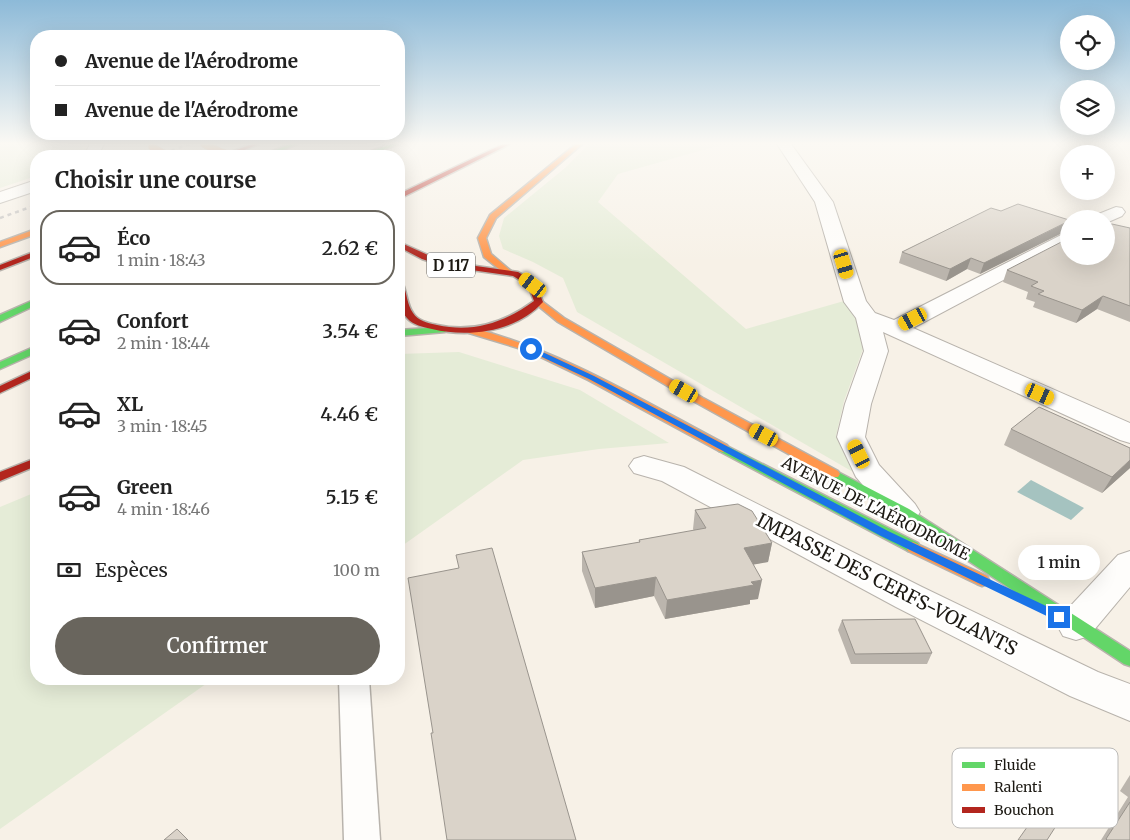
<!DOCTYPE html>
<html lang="fr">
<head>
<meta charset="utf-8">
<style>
	:root { --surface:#fff; --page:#f2f2f2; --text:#222; --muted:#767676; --line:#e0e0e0; --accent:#69655d }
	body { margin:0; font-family:Merriweather,serif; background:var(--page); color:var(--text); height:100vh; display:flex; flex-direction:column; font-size:19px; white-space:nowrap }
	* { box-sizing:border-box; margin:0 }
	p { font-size:16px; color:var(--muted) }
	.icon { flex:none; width:28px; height:28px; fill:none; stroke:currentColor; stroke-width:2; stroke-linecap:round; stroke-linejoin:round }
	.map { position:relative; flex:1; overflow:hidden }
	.details { position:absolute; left:30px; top:150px; width:375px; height:535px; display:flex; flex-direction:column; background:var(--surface); border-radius:20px; box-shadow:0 5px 20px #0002 }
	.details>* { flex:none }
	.top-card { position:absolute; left:30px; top:30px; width:375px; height:110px; border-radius:20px; box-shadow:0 5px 20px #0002; display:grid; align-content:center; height:110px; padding:0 25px; background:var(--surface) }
	.buttons { position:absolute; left:1060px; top:15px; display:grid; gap:10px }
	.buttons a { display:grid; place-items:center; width:55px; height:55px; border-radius:50%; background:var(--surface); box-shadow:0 5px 20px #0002; font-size:25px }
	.end { position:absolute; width:22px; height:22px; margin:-11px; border:6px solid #1a73e8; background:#fff; box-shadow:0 0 0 2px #fff }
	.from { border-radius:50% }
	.bubble { position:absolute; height:35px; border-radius:18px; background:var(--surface); box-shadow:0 5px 20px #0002; font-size:16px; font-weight:600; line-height:35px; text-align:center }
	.car { position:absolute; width:15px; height:30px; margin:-15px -8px; border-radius:6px; box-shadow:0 0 4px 1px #0007; background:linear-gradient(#f5c518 24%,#345 0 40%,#f5c518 0 76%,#345 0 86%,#f5c518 0) }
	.top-card b { display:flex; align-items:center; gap:18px; height:48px; font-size:19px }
	.top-card b+b { border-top:1px solid var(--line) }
	.top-card i { width:12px; height:12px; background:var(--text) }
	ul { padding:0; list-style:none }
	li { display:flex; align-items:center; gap:15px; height:75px; margin:0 10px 8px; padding:0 15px; border:2px solid transparent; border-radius:20px }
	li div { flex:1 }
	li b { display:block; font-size:19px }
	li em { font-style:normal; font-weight:600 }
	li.current { border-color:var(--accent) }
	li>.icon { width:45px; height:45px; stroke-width:1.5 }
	h2 { padding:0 25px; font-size:22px; line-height:60px }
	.pay { display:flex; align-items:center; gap:12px; height:55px; padding:0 25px; font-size:19px }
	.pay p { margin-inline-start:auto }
	.action { display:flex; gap:10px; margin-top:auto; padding:10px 25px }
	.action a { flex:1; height:58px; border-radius:30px; background:var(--accent); color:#fff; font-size:20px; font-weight:600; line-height:58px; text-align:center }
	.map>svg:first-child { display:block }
	.green { fill:#e5ecd7 }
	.water { fill:#a5c3c0 }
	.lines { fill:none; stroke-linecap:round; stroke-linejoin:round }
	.lane-casing { stroke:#b8b3ac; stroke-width:3 }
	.street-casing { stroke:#b8b3ac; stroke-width:2 }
	.fast-casing { stroke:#b8b3ac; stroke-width:3 }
	.slow-casing { stroke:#b8b3ac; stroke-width:3 }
	.jam-casing { stroke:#b8b3ac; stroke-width:3 }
	.lane { fill:#fefdfb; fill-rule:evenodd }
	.street { fill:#fefdfb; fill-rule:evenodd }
	.fast { fill:#63d668; fill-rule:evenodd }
	.slow { fill:#ff974d; fill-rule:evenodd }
	.jam { fill:#b3261e; fill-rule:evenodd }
	.rail { stroke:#c5c3c1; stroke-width:2.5; stroke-dasharray:4 4; stroke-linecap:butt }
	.slow-bridge-casing { stroke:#c2b7ac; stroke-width:8; stroke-linecap:butt }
	.slow-bridge { stroke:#ff974d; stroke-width:7 }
	.wall { fill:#bbb5ad }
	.shaded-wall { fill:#99948d }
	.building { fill:#dad3c9; stroke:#99948d }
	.route { fill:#1a73e8 }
	.labels { text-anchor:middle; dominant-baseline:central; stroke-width:5; stroke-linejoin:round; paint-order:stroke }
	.shield { fill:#fff; stroke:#605e5a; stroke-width:1 }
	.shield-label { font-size:15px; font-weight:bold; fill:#1c1913 }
	.street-label { font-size:16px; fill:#1c1913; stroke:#fff }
	.near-street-label { font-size:19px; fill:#1c1913; stroke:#fff }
	.key { fill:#fff; stroke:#bbbab8; stroke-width:1 }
	.key-label { font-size:14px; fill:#1c1913 }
</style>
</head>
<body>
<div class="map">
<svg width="1130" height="840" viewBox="0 0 1130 840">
	<rect width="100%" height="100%" fill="#f7f1e7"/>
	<!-- green -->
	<path class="green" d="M4 144H73L87 149 73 156H36V176L0 188V145Z
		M589 144H724L618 174 598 202 746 329 844 301 856 318 863 349 844 401 836 436 853 472 577 312 563 278 533 262 503 249 499 236 504 218 565 168Z
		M459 352 580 390 669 443 599 449 523 460 399 548V354Z
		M36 492V679H213L0 829V507Z"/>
	<!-- water -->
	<path class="water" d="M1031 480 1084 508 1071 520 1017 492Z"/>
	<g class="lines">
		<!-- lane casing -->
		<g class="lane-casing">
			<path id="lane" d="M339 679H369L380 840H344Z"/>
		</g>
		<!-- street casing -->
		<g class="street-casing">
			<path id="street" d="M90 144H104L98 156H84Z
				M777 144H791L833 202 866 301 875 313 894 320 1069 231V245L913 328 1130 423V443L1120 440 883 332 888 351 871 404 865 437 879 465 915 504 920 512 915 520 904 523 893 520 856 477 837 437 845 404 864 351 856 318 844 302 815 202Z
				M36 180V191L0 203V192Z
				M1116 207 1122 208 1125 212 1122 216 1106 223V219H1093L1096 215Z
				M644 456 684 467 922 587 1098 672 1130 684V721L1070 696 896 607 662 481 634 473 629 466 634 459Z
				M1130 551V587L1089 636 1076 640 1063 636 1057 625 1063 614 1118 555Z"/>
		</g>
		<!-- fast casing -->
		<g class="fast-casing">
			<path id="fast" d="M290 144H297L269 156H261Z
				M391 144H399L366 156H358Z
				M36 299V305L0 322V315Z
				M442 327 447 330 445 332 399 336V330Z
				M36 346V353L0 369V362Z
				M723 444 918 543 920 547 918 551 913 552 908 551 719 451 717 448 719 445Z
				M834 470 909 509 1130 651V666L1124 664 899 515 830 477 828 474Z"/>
		</g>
		<!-- slow casing -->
		<g class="slow-casing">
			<path id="slow" d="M576 144H582L496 218 486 238 491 254 511 271 507 274 504 273 484 257 478 238 490 215Z
				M36 229V234L0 247V242Z
				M539 299 564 318 703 398 838 471 840 474 838 477H830L695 402 558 322 536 304 535 302Z
				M472 328C563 351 645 402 727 445L729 448 723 452 719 451 588 380 528 351 469 333 467 331Z
				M913 542 987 576 989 580 987 584 982 586 977 584 908 551 906 547 908 543Z"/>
		</g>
		<!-- jam casing -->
		<g class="jam-casing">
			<path id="jam" d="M252 144H259L229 156H221Z
				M503 144H510L399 199V194Z
				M399 242 428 255 447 262 518 272 535 282 543 302C516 332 469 338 432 329 423 327 413 325 407 318 398 308 399 294 399 281L403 284C407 293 407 305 413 313 418 321 428 323 437 325 473 333 504 323 534 301L528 285 513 276 443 266 422 259 399 247Z
				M36 251V256L0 270V265Z
				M36 369V376L0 393V386Z
				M36 458V466L0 481V472Z"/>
		</g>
		<!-- lane -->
		<use href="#lane" class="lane"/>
		<!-- street -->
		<use href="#street" class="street"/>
		<!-- fast -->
		<use href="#fast" class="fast"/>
		<!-- slow -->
		<use href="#slow" class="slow"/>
		<!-- jam -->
		<use href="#jam" class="jam"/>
		<!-- rail -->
		<path class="rail" d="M156 156 190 144
			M0 218 36 205"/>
		<!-- slow-bridge casing -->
		<g class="slow-bridge-casing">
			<path id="slow-bridge" d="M204 144 229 156
				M152 147 168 156
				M221 152 233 156"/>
		</g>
		<!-- slow-bridge -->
		<use href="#slow-bridge" class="slow-bridge"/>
	</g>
	<!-- wall -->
	<path class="wall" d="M1130 228V322L1097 309 1076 323 1033 307 1035 302 1026 299 1028 292 1003 282 1007 270Z
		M1066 231 980 274 967 269 946 281 899 263 902 252Z
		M1011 429 1130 468 1102 493 1004 445Z
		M695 510 772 543 768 562 754 564 758 599 750 600V604L665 619 654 596 595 608 582 571V552L639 543V540L694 531 693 529Z
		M842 620 932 653 927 664H851L838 630Z
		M1130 775V840H1101L1128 797 1120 791Z"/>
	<!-- shaded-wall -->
	<path class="shaded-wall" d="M1069 221V223L1066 231 980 274 984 263Z
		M971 258 967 269 946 281 950 269Z
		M1103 296 1097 309 1076 323 1082 310Z
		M1130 460V468L1102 493 1112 477Z
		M772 543 768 562 740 567 744 548Z
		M656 577 654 596 595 608V588Z
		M762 580 758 599 750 600V604L665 619 667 600Z"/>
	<!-- building -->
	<path class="building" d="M1018 204 1069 220V221L984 263 971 258 950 269 902 252 991 208 1001 211Z
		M1112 224 1130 228V306L1103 296 1082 310 1038 294 1044 291 1031 286 1038 282 1007 270 1069 238V256H1106V226Z
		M1039 407 1130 448V460L1112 477 1011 429Z
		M738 504 752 511 772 543 744 548 762 580 751 582 754 585 667 600 656 577 595 588 582 552 640 542 639 540 706 528 695 510Z
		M492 548 576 840H447L431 733H433L408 578 459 568 456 555Z
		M915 619 932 653 855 654 842 620Z
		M1130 802V840H1107L1106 839Z
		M1037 813 1056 826 1047 840H1018Z
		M177 829 188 840H164Z"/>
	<!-- sky -->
	<linearGradient id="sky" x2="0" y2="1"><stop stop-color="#8dbad8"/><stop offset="0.55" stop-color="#fbf9f4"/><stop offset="1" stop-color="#fbf9f4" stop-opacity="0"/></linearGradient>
	<rect width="1130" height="261" fill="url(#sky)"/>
	<!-- route -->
	<path class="route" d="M529 348H534L594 376 888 531 1063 614 1065 617 1063 620H1055L881 536 589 379 529 351Z"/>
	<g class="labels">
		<!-- shield labels -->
		<rect class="shield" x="427" y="252.5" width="48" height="25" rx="4"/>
		<g class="shield-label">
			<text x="451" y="265">D 117</text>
		</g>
		<!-- street labels -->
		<g class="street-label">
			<text transform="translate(876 508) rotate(27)">AVENUE DE L'AÉRODROME</text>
		</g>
		<!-- near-street labels -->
		<g class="near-street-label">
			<text transform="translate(887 584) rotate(27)">IMPASSE DES CERFS-VOLANTS</text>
		</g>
	</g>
	<!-- legend -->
	<rect x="952" y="748" width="166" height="80" rx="8" class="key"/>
	<rect x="962" y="762" width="23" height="6" fill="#63d668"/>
	<rect x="962" y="784" width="23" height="7" fill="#ff974d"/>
	<rect x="962" y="807" width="23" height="6" fill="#b3261e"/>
	<g class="key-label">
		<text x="994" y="770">Fluide</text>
		<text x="994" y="792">Ralenti</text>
		<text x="994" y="815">Bouchon</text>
	</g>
</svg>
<div class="buttons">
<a><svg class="icon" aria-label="locate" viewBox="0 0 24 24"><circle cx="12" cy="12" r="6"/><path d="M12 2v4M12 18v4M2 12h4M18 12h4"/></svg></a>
<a><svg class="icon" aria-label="layers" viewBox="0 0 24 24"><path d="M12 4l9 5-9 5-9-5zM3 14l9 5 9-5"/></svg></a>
<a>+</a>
<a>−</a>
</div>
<i class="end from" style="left:531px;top:349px"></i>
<i class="end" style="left:1059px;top:617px"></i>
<div class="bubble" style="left:1018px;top:545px;width:82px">1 min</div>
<i class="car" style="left:844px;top:264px;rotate:163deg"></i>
<i class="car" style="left:533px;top:285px;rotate:307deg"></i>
<i class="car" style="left:913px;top:319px;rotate:242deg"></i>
<i class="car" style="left:684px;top:391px;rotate:300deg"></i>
<i class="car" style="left:1040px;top:394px;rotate:114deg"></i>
<i class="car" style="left:764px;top:435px;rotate:298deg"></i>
<i class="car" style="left:859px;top:454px;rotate:334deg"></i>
<div class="top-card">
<b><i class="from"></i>Avenue de l'Aérodrome</b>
<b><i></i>Avenue de l'Aérodrome</b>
</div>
<section class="details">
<h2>Choisir une course</h2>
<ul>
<li class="current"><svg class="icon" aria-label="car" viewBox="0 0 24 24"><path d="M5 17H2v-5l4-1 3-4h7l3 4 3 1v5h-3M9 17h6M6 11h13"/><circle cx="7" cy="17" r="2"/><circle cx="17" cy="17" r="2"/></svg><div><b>Éco</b><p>1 min · 18:43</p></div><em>2.62 €</em></li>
<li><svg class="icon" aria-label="car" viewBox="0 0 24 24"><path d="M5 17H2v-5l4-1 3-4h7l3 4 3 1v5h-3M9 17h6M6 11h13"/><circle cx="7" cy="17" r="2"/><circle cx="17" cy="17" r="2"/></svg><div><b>Confort</b><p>2 min · 18:44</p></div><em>3.54 €</em></li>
<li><svg class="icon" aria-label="car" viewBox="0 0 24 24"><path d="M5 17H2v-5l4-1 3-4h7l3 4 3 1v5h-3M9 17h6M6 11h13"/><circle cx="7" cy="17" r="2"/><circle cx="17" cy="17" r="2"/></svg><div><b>XL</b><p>3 min · 18:45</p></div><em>4.46 €</em></li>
<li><svg class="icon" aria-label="car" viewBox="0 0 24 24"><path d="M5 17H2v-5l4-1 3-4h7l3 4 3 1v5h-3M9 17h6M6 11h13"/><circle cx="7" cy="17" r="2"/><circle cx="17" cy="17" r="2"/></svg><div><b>Green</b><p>4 min · 18:46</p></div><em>5.15 €</em></li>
</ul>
<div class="pay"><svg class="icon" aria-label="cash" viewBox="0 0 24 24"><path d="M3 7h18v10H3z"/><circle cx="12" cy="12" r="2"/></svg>Espèces<p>100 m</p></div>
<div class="action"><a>Confirmer</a></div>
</section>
</div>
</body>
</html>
